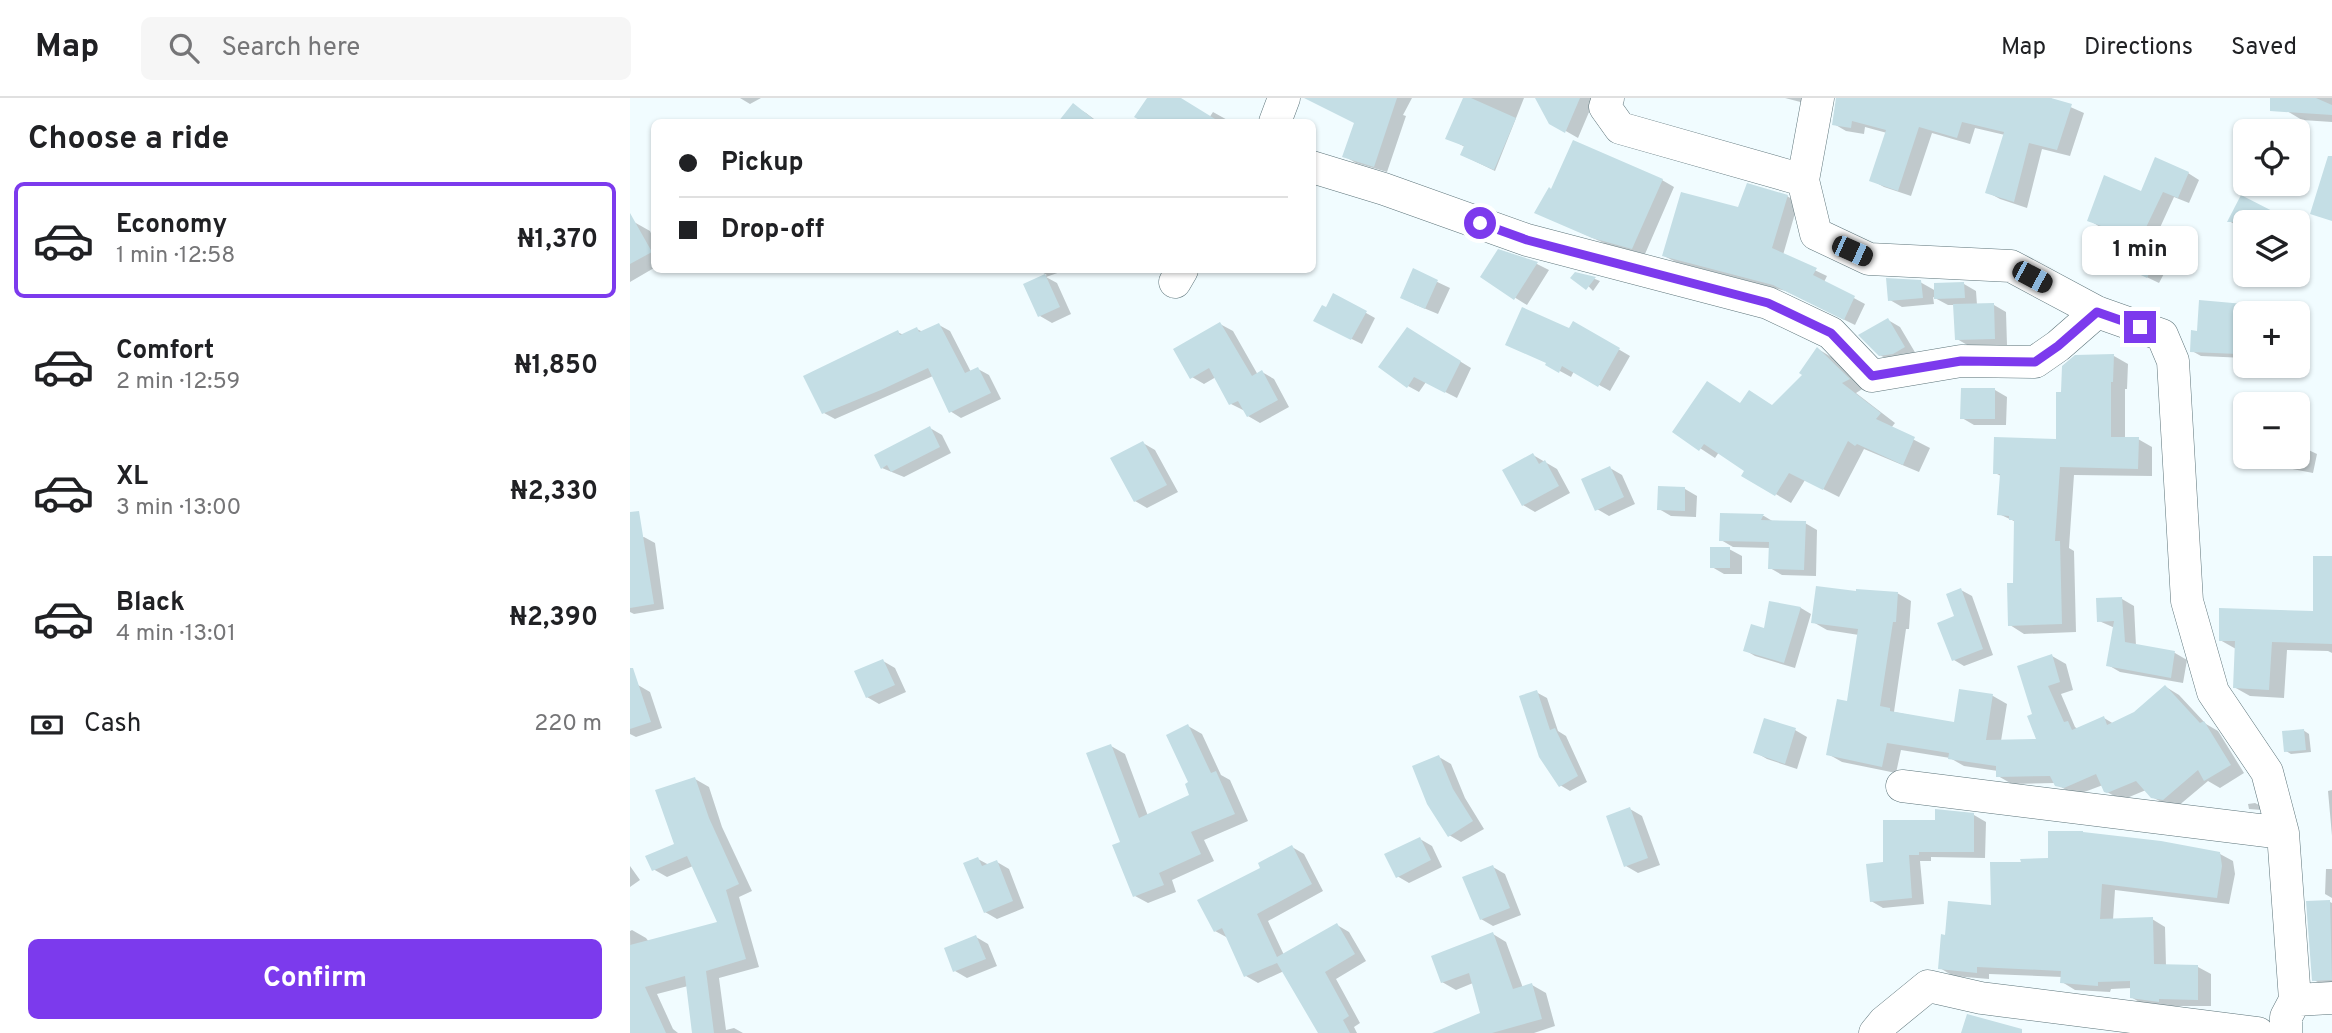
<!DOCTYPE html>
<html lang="en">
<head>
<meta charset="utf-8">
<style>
	:root { --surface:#fff; --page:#f6f6f6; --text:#202124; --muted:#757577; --line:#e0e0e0; --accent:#7c3aed }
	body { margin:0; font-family:Overpass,sans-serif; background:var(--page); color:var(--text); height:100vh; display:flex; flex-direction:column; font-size:26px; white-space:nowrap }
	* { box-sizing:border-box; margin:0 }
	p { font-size:23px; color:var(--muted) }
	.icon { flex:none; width:38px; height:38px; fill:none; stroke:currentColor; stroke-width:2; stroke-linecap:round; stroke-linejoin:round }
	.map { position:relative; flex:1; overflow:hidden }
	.drawer { display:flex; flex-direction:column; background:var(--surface); width:630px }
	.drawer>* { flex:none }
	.hud { position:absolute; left:21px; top:21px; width:665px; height:154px; border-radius:10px; box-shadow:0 2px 5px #0004; display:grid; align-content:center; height:154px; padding:0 28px; background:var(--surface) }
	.fabs { position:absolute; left:1603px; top:21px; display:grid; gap:14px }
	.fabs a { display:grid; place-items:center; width:77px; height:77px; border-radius:10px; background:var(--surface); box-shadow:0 2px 5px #0004; font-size:35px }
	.end { position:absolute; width:32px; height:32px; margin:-16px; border:9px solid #7c3aed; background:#fff; box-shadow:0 0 0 4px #fff }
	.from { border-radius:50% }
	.bubble { position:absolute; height:49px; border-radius:10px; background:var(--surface); box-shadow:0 2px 5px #0004; font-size:23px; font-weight:700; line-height:49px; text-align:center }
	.car { position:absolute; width:21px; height:42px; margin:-21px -10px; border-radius:9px; box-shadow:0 0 5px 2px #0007; background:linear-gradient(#222 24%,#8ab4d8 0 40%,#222 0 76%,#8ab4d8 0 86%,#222 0) }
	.hud b { display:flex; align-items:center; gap:24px; height:66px; font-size:26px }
	.hud b+b { border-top:2px solid var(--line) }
	.hud i { width:18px; height:18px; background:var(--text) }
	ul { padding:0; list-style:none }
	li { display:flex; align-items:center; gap:21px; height:116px; margin:0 14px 10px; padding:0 14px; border:4px solid transparent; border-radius:10px }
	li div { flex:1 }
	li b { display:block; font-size:26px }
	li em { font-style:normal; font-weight:700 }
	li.current { border-color:var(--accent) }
	li>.icon { width:63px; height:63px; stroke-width:1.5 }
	h2 { padding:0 28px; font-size:32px; line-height:84px }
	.pay { display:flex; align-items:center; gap:18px; height:77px; padding:0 28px; font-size:26px }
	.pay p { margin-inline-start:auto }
	.primary-button { display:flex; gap:14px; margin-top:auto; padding:14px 28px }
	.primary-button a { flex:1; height:80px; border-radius:10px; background:var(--accent); color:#fff; font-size:28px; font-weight:700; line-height:80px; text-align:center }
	header { display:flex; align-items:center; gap:42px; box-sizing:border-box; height:98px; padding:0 35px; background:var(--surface); border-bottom:2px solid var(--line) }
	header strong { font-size:33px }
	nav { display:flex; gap:38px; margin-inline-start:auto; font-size:24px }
	.search { width:490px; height:63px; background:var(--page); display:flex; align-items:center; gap:18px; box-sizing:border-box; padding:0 24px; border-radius:10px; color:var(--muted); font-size:26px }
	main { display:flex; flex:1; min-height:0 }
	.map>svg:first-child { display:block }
	.shadow { fill:#0003 }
	.building { fill:#c4dee5 }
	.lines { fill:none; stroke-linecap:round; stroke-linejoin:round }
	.minor-casing { stroke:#5d747a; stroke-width:33 }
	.minor { stroke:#fff; stroke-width:32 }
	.route { stroke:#7c3aed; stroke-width:9 }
</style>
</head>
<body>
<header>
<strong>Map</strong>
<div class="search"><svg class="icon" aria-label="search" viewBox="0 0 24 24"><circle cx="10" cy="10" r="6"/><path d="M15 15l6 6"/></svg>Search here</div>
<nav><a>Map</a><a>Directions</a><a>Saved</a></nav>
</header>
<main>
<section class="drawer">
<h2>Choose a ride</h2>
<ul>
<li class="current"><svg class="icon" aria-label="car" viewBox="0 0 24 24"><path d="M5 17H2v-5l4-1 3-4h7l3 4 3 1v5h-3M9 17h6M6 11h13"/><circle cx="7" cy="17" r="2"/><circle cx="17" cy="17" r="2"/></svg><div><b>Economy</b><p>1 min · 12:58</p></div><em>₦1,370</em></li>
<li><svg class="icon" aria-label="car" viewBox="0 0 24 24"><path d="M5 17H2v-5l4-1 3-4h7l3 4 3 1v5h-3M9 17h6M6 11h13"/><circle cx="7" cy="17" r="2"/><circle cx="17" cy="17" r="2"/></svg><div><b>Comfort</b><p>2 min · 12:59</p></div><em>₦1,850</em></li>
<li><svg class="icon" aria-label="car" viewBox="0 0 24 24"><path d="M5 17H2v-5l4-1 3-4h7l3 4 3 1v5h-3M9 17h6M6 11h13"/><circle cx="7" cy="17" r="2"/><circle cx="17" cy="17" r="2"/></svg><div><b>XL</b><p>3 min · 13:00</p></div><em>₦2,330</em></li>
<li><svg class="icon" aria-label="car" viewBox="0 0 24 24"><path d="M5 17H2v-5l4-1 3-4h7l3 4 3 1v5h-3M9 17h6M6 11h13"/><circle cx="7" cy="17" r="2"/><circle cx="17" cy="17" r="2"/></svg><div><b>Black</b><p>4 min · 13:01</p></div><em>₦2,390</em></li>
</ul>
<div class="pay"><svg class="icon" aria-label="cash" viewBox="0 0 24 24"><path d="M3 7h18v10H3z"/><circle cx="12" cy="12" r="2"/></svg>Cash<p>220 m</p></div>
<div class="primary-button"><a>Confirm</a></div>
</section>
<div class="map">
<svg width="1702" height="935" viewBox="0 0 1702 935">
	<rect width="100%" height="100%" fill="#f1fcff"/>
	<!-- shadow -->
	<path class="shadow" d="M110 0H131L120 6Z
		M519 0H548L579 20 583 14 601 24H517L507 18Z
		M677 0H782L773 17 776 18 757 74 726 65 714 58 726 25Z
		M835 0H894L865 73 832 57 835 49 818 40Z
		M913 0H965L948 40 920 24Z
		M1155 0H1184L1182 7Z
		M1208 0H1420L1454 15 1440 58 1412 51 1397 110 1370 101 1357 94 1375 37 1345 30 1340 46 1302 35 1281 98 1254 89 1241 82 1257 35 1235 29 1234 36 1216 33 1204 26Z
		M1657 0H1702V24L1672 22 1657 13Z
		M444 8 456 15 468 24H430Z
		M1558 75 1569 82 1559 105 1544 99 1522 147 1470 129 1459 122Z
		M1032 82 1044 89 1015 156 976 146 906 114Z
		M1157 98 1168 105 1153 157 1197 178 1194 184 1235 206 1225 227 1156 193 1046 164 1034 158Z
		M1599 123H1656L1615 124V132Z
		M4 124 20 133 24 142V170L0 184V126Z
		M869 153 907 166 919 172 897 207 852 179Z
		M1525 163 1537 170 1529 185 1500 171Z
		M408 172H436L416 179 427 185 441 216 422 225 410 218 395 187 417 177Z
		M784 173 820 190 808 216 784 206Z
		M946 175 965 181 970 183 963 193Z
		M1290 184 1306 193 1334 186 1346 193 1347 207H1364L1376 214 1377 247 1339 248 1327 241 1325 207H1318L1303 199 1304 206 1272 209 1260 202Z
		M704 197 745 220 732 246 695 228 696 211Z
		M1614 207 1623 212V215H1615V260L1571 258 1562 253 1568 234Z
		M1258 222 1270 229 1286 256 1262 264 1250 257Z
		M944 225 1000 258 980 293 944 273 941 279 917 266Z
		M590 226 603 233 628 277 632 274 644 281 659 309 630 325 618 318 615 313 601 306 586 279 574 286 562 279Z
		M309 227 320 233 341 274 348 271 359 277 371 301 331 320 320 313 303 278 205 321 194 315 267 234 274 237 287 231 293 234Z
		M777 231 841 270 827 300 796 284 789 294 778 288Z
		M1188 251 1203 260 1234 290 1226 295 1265 325 1261 330 1300 350 1289 374 1234 351 1209 399 1175 382 1161 405 1113 377 1116 372 1089 354 1085 360 1044 333 1111 306 1143 308 1175 277Z
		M1484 258 1498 266 1497 291H1495V341H1508L1522 349V378L1444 377 1439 450 1444 453 1446 534 1394 536 1380 527 1385 487 1386 424 1369 416 1371 378 1365 375 1428 342 1433 295 1446 259Z
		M1365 292 1377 299 1376 327H1344L1332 320Z
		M300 330 312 337 321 355 274 379 252 370Z
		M513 345 525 352 548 394 517 410 505 403Z
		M1668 347 1687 356 1683 375 1652 369 1640 362 1641 359H1668Z
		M903 357 927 371 940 395 905 414 893 407Z
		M980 370 992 377 1005 406 979 418 967 411Z
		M1055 391 1067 398 1066 419 1041 418 1029 411Z
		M1091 417 1134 418 1144 424 1175 425 1187 432 1186 478 1152 477 1140 470V450L1103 449 1091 442Z
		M14 439 25 445 34 511 4 516 0 514V441Z
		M1099 451 1112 458V476H1094L1082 469Z
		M1684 460H1702V555L1698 553 1657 552 1654 600 1620 598 1604 589 1606 551 1590 542 1685 515Z
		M1331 492 1342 498 1363 557 1334 568 1324 562Z
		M1228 495H1267L1281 503 1279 531H1276L1264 614 1325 626 1330 593 1363 598 1377 606 1371 643H1408L1404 617 1422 558 1436 566 1443 592 1431 596 1445 629 1448 631 1474 620 1484 626 1505 616 1536 589 1549 597 1576 626 1588 633 1614 675 1590 690 1578 683 1547 709 1537 707 1522 699 1516 692 1492 702 1475 693 1473 687 1449 696 1441 695 1425 685 1382 686 1368 678V673L1334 668 1320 660 1271 652 1266 675 1212 664 1198 656 1219 605 1229 537 1197 532 1183 524Z
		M1492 501 1504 508 1506 548 1545 555 1557 562 1553 585 1490 574 1478 567 1485 530 1469 523Z
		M1140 505 1171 510 1181 516 1165 570 1125 558 1115 552 1135 532Z
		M253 563 265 570 276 594 249 606 237 599Z
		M8 587 20 594 32 630 6 639 0 636V590Z
		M906 594 917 600 928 633 936 638 957 684 940 693 930 687Z
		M1135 622 1165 632 1177 639 1167 671 1137 661 1125 654Z
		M558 628 572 636 591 677 600 682 618 723 574 742 584 763 542 782 546 794 518 805 505 798 492 745 481 648 495 656 518 718 561 697Z
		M1673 632 1679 636 1681 654 1661 656 1656 653Z
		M809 659 821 666 835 700 854 731 831 744 819 737Z
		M65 681 79 689 92 729 122 793 109 799 129 869 89 880 96 932 104 930 113 935H64L58 888 27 896 43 931 48 935H1L0 833 2 832 16 840 19 844 90 825 63 768 37 779 23 771 46 747Z
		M1702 692V738L1698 693Z
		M1625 705 1631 708 1632 712 1619 711 1618 706Z
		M1000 711 1012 718 1030 767 1008 775 996 768Z
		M1344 717 1356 724 1355 760 1301 759V763H1290L1294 806 1253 810 1241 803 1255 766 1306 724Z
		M790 741 802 748 812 769 779 785 767 778Z
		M662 749 674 756 693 793 638 823 654 857 707 827 719 834 736 863 706 881 730 925 724 929 727 935H690L654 873 628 885 616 878 598 840 585 833 633 771Z
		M1590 756 1603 763 1605 776 1599 806 1485 792 1483 822 1522 821 1535 829 1536 868 1568 869 1581 876V908H1541V910L1514 907 1501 899 1502 890 1481 891 1480 894 1445 892 1432 884V879L1359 876V881L1323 878 1310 870 1316 839 1362 809Z
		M348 761 359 767 367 764 379 771 394 810 367 821 355 814Z
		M0 768 10 782 0 789Z
		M863 769 875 776 891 817 863 828 851 821Z
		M1696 771H1702V800L1695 796Z
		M1700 804 1702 805V891H1700L1684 882Z
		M863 836 876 844 893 890 902 887 916 895 925 928 904 935H818L852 916 843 885 826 892 812 884Z
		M346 839 358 846 367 868 337 880 325 873Z"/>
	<!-- building -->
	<path class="building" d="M517 0H551L590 24H513L504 19Z
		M674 0H767L744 69 712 59 724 25Z
		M833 0H841L886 20 864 72 830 57 834 48 815 41Z
		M905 0H950L935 35 919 26Z
		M1206 0H1421L1442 6 1427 52 1399 45 1384 104 1355 95 1374 34 1332 24 1327 40 1289 29 1268 93 1239 83 1256 32 1222 23 1221 30 1202 27Z
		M1640 0H1686L1702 7V17L1640 13Z
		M443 5 467 24H428Z
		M943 42 1033 81 1002 151 962 140 904 115 919 89 921 91Z
		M1698 58H1702V123L1680 116Z
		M1525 59 1559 74 1548 100 1533 94 1510 142 1457 123 1474 77 1511 93Z
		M1117 85 1158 97 1142 150 1187 170 1183 177 1225 198 1214 222 1143 187 1032 158 1051 94 1108 109Z
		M1611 97 1664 124H1597Z
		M0 115 22 154 0 166Z
		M1496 146 1526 161 1517 180 1486 165Z
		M868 151 908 164 884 202 850 179Z
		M783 170 808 182 795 211 770 200Z
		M945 174 966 179 956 192 940 180Z
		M415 176 430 209 408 219 393 186Z
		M1256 180 1291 182 1293 200 1258 203Z
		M1334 184 1335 200 1304 201V185Z
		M703 195 737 213 721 242 683 223 692 207 696 209Z
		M1569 202 1614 206V225H1610L1608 256 1560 254 1561 232 1567 233Z
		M1364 205 1365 241 1325 242 1323 206Z
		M892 209 939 230 943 223 990 250 968 289 932 268 929 275 915 267 916 265 875 247Z
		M1258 220 1275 249 1263 256 1249 258 1228 237Z
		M590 224 622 278 632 272 648 302 617 319 608 303 599 307 579 270 560 281 543 251Z
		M309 225 335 275 348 269 361 295 319 315 298 270 251 292 192 316 173 278 268 232 270 237 287 229 289 234Z
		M777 229 831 263 815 295 784 279 777 290 748 269Z
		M1187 249 1220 281 1212 285 1251 315 1246 321 1285 339 1273 367 1227 346 1225 348 1218 343 1193 392 1159 375 1145 398 1111 378 1114 373 1074 346 1069 353 1042 334 1077 283 1110 305 1119 292 1142 307 1172 277 1169 275Z
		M1484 256 1483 284H1481V339H1509L1508 371 1430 369 1425 443H1430L1432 526 1378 528 1377 485H1383L1384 422H1379V418L1367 417 1370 376H1363L1364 339 1426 341V294H1431L1432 268 1445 257Z
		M1331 290H1365V321H1330Z
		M300 328 310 349 261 374 257 367 251 371 244 357Z
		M513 343 537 387 504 404 480 360Z
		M903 355 909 366 915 362 929 388 892 408 872 372Z
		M980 368 994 399 965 413 951 381Z
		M1028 388 1055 389V413L1027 412Z
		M9 413 24 506 0 510V414Z
		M1090 415 1134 416 1131 422 1176 423 1174 472 1138 471 1139 444 1089 443Z
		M1080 449H1100V470H1080Z
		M1683 458H1702V546L1642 544 1639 592 1603 590 1605 543H1589V510L1683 513Z
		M1186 488 1226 493V491L1268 494 1266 524H1263L1250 608 1260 610V613L1324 624 1329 591 1363 596 1356 642 1406 641 1397 618 1402 616 1387 568 1422 556 1430 584 1418 588 1434 624 1438 623 1442 632 1474 618 1477 627 1504 614 1535 587 1570 625 1574 623 1601 667 1574 683 1568 672 1533 702 1521 700 1506 683 1477 695 1474 694 1466 676 1434 690 1425 688 1420 678 1366 679V668L1318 661 1319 655 1257 645 1252 669 1196 657 1207 601 1217 603 1228 531 1181 525Z
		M1331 490 1353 551 1322 563 1307 525 1324 518 1316 496Z
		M1492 499 1495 544 1545 553 1541 580 1476 568 1484 523 1467 524 1466 500Z
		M1139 503 1171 509 1154 565 1113 553 1121 526 1134 530Z
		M253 561 265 587 236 600 224 573Z
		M0 570H3L21 624 0 631Z
		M907 592 920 632 925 630 948 678 929 689 909 659 889 598Z
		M1134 620 1166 630 1155 666 1123 655Z
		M558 626 581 675 586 673 605 716 561 734 571 756 529 775 534 787 503 799 482 747 490 744 456 655 481 646 509 720 559 697 555 686 558 684 536 637Z
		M1674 631 1676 652 1654 654 1652 633Z
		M809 657 823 691 843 723 818 739 797 706 782 668Z
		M65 679 79 720 109 786 96 792 116 861 76 873 84 935H62L55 878 15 889 36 935H0V847L87 824 57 758 22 773 15 758 44 746 25 692Z
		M1000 709 1018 760 994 769 976 718Z
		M1305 711 1344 715V754H1289V757H1279L1282 800 1240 804 1236 766 1253 764V722H1305Z
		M1418 733H1453V734L1531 743 1590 754 1592 768 1587 800 1472 786 1470 821 1523 819 1524 866 1568 867V902L1529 901V904L1500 900V883L1468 884V888L1430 885 1431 873 1347 869V875L1308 871 1311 836 1315 837 1318 803 1361 807 1360 764H1391L1390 761 1418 760Z
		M790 739 801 762 766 780 754 756Z
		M662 747 682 786 627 816 647 859 707 825 725 856 695 874 719 918 713 922 720 935H688L647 865 614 879 592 830 584 834 567 802 630 770 628 765Z
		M348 759 352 768 367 762 383 803 354 815 333 765Z
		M863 767 880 810 850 822 832 779Z
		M1700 802 1702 882 1682 883 1676 803Z
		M863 834 883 891 902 885 912 921 862 935H802L850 915 839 875 811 885 801 858Z
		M346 837 356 861 323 874 314 850Z
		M1337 916 1392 931V935H1331Z"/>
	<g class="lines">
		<!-- minor casing -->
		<g class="minor-casing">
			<path id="minor" d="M978 0 975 9 990 30 1173 82 1186 136 1239 161 1381 168 1467 214 1532 237 1543 263 1557 503 1583 594 1637 674 1653 735 1665 902
				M645 24 654 0
				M682 69 754 91 897 142 1138 205 1201 235 1242 278 1331 263 1405 264 1428 248 1467 214
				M1173 82 1188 0
				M545 184 552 172
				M1272 688 1653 735
				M1245 935 1254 924 1298 888 1351 900 1628 935
				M1656 935V919L1665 902 1702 900"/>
		</g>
		<!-- minor -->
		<use href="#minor" class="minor"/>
	</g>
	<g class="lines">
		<!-- route -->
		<path class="route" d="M850 125 897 142 1138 205 1201 235 1242 278 1331 263 1405 264 1428 248 1467 214 1510 229"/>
	</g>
</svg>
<div class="fabs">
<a><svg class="icon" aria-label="locate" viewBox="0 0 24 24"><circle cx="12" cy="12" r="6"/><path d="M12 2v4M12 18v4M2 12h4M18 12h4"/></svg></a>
<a><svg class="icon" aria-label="layers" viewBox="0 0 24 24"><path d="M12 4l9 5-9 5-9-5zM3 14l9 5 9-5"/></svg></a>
<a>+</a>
<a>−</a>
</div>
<i class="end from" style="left:850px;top:125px"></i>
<i class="end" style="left:1510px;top:229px"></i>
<div class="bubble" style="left:1452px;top:128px;width:116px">1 min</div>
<i class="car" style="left:1222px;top:153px;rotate:114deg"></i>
<i class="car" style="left:1402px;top:179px;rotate:118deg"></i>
<div class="hud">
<b><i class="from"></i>Pickup</b>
<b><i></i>Drop-off</b>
</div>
</div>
</main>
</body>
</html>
